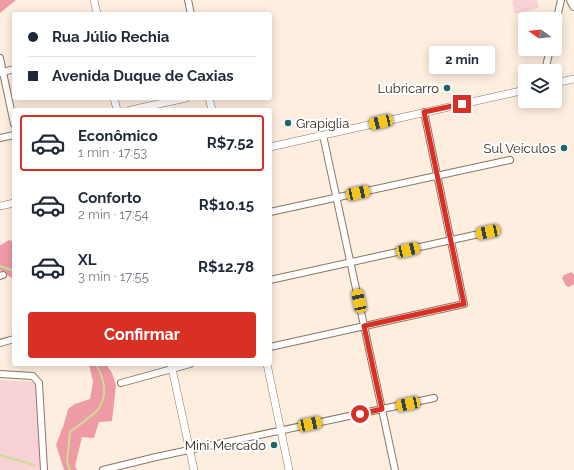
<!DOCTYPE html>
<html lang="pt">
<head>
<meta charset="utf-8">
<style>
	:root { --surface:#fff; --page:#f2f2f3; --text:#1f2937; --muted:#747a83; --line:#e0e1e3; --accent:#d93025 }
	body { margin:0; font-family:Raleway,sans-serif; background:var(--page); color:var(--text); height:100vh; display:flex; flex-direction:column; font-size:15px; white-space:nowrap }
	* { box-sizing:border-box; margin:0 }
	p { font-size:13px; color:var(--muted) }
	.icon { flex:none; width:22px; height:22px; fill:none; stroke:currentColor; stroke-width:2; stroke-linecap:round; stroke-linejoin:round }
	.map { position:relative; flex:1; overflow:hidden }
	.side { position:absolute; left:12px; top:108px; width:260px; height:258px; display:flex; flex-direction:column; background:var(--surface); border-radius:4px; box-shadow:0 2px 10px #0003 }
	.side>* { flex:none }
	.top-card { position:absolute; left:12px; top:12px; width:260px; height:88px; border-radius:4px; box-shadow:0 2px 10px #0003; display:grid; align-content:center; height:88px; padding:0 16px; background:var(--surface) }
	.needle { width:26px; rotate:284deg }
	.controls { position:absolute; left:518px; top:12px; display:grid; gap:8px }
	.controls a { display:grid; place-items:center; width:44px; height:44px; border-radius:4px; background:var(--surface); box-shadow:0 2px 10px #0003; font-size:20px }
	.end { position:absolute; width:18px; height:18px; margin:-9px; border:5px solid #d93025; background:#fff; box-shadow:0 0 0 2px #fff }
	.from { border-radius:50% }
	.bubble { position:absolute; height:28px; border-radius:4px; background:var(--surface); box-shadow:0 2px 10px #0003; font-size:13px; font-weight:700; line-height:28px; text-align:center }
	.car { position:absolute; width:12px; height:24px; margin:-12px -6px; border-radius:5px; box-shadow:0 0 3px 1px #0007; background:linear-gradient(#f5c518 24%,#345 0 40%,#f5c518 0 76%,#345 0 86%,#f5c518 0) }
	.top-card b { display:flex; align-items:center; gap:14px; height:38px; font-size:15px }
	.top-card b+b { border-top:1px solid var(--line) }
	.top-card i { width:10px; height:10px; background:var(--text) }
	ul { padding:7px 0 0; list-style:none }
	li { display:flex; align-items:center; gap:12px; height:56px; margin:0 8px 6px; padding:0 8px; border:2px solid transparent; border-radius:4px }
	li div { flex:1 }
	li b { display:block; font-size:15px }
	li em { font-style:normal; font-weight:700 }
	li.current { border-color:var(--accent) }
	li>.icon { width:36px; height:36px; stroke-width:1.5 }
	.action { display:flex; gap:8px; margin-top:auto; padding:8px 16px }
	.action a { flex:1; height:46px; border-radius:4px; background:var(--accent); color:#fff; font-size:16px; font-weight:700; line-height:46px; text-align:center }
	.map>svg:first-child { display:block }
	.green { fill:#f8d2d5 }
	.forest { fill:#ef9ba5 }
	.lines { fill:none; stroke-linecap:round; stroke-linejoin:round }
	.stream { stroke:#ccde91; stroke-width:2 }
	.minor-casing { stroke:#8c7661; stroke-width:8 }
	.tertiary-casing { stroke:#8c7661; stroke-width:8 }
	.secondary-casing { stroke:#8c7661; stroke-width:10 }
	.minor { stroke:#fff; stroke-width:6 }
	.tertiary { stroke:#fff; stroke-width:7 }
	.secondary { stroke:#fff; stroke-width:8 }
	.route { stroke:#d93025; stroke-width:5 }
	.poi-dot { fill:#1b686b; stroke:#fff; stroke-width:1.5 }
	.labels { text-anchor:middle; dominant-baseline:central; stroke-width:4; stroke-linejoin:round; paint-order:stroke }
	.poi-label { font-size:13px; fill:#322920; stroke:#fff; text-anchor:end }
</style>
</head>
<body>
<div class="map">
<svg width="574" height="470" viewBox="0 0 574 470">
	<rect width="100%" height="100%" fill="#fdeee0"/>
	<!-- green -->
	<path class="green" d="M515 0H537L539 8 515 14 512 1Z
		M0 380 37 382 41 470H0Z"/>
	<!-- forest -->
	<path class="forest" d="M0 0H16L0 13Z
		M9 240 14 242V278L10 277 0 270V245H1Z
		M572 272 574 275V284L569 287 566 286 562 278 564 275Z
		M89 364H106L112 373 116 385 112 421 99 422 94 438 82 437 75 466 77 470H64L56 445 64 424 68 409 75 404 90 399 93 382Z"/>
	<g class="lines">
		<!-- stream -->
		<path class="stream" d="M0 266 14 271
			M0 455 34 465
			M70 470 67 462 70 432C76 427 96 414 99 408 108 393 104 379 96 364"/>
		<!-- minor casing -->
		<g class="minor-casing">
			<path id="minor" d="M188 0 191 14
				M555 27 561 0
				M0 58 14 124
				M545 71 550 49
				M0 73 14 69
				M323 135 395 470
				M0 138 14 135
				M270 212 510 160
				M0 276 3 275
				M270 280 488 232
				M0 343 14 339
				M270 347 464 304 424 112
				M0 374 33 376 39 383 44 470
				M121 383 190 364
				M103 470 156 457 434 398"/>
		</g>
		<!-- tertiary casing -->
		<g class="tertiary-casing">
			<path id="tertiary" d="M94 0 97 14
				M555 83 574 79
				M114 98 117 110
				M209 98 212 110
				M131 110 186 98
				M270 147 525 90
				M0 206 14 203
				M171 364 194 470
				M267 364 289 470"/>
		</g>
		<!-- secondary casing -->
		<g class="secondary-casing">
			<path id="secondary" d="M571 0 574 6"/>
		</g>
		<!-- minor -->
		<use href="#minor" class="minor"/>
		<!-- tertiary -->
		<use href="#tertiary" class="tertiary"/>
		<!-- secondary -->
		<use href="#secondary" class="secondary"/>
	</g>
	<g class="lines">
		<!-- route -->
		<path class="route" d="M360 414 382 409 364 326 464 304 424 112 462 104"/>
	</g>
	<!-- markers -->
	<g class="poi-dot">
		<circle cx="447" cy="88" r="4"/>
		<circle cx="288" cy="123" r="4"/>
		<circle cx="564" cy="148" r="4"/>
		<circle cx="274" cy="445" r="4"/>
	</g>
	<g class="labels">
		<!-- poi labels -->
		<g class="poi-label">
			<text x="439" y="88">Lubricarro</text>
			<text x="296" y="123" text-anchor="start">Grapiglia</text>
			<text x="556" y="148">Sul Veículos</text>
			<text x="266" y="445">Mini Mercado</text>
		</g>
	</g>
</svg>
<div class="controls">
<a><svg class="needle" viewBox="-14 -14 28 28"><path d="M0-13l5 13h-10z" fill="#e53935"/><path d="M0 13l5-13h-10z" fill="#747a83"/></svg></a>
<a><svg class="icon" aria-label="layers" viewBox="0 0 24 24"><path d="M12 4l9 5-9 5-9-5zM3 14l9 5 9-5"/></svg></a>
</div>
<i class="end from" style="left:360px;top:414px"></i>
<i class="end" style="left:462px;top:104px"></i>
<div class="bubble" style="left:429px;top:46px;width:66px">2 min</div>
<i class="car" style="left:381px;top:122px;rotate:257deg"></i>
<i class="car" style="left:358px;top:193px;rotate:78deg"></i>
<i class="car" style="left:488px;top:232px;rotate:258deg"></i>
<i class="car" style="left:408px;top:250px;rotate:77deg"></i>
<i class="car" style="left:359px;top:301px;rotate:348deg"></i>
<i class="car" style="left:408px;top:404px;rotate:258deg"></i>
<i class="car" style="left:310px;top:424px;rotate:78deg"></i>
<div class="top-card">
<b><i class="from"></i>Rua Júlio Rechia</b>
<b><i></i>Avenida Duque de Caxias</b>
</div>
<section class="side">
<ul>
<li class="current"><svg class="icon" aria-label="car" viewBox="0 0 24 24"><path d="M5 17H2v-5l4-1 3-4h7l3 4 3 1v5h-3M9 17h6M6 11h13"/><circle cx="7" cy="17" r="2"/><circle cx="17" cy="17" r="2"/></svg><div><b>Econômico</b><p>1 min · 17:53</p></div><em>R$7.52</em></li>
<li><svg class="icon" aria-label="car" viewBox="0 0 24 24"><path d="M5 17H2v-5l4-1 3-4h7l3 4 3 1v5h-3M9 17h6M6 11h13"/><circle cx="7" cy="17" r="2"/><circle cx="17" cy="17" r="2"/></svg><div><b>Conforto</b><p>2 min · 17:54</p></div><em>R$10.15</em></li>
<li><svg class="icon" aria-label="car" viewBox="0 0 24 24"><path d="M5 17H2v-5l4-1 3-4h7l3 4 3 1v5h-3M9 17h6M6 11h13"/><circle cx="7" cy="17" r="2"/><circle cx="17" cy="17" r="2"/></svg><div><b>XL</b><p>3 min · 17:55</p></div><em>R$12.78</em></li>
</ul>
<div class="action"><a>Confirmar</a></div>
</section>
</div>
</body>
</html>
